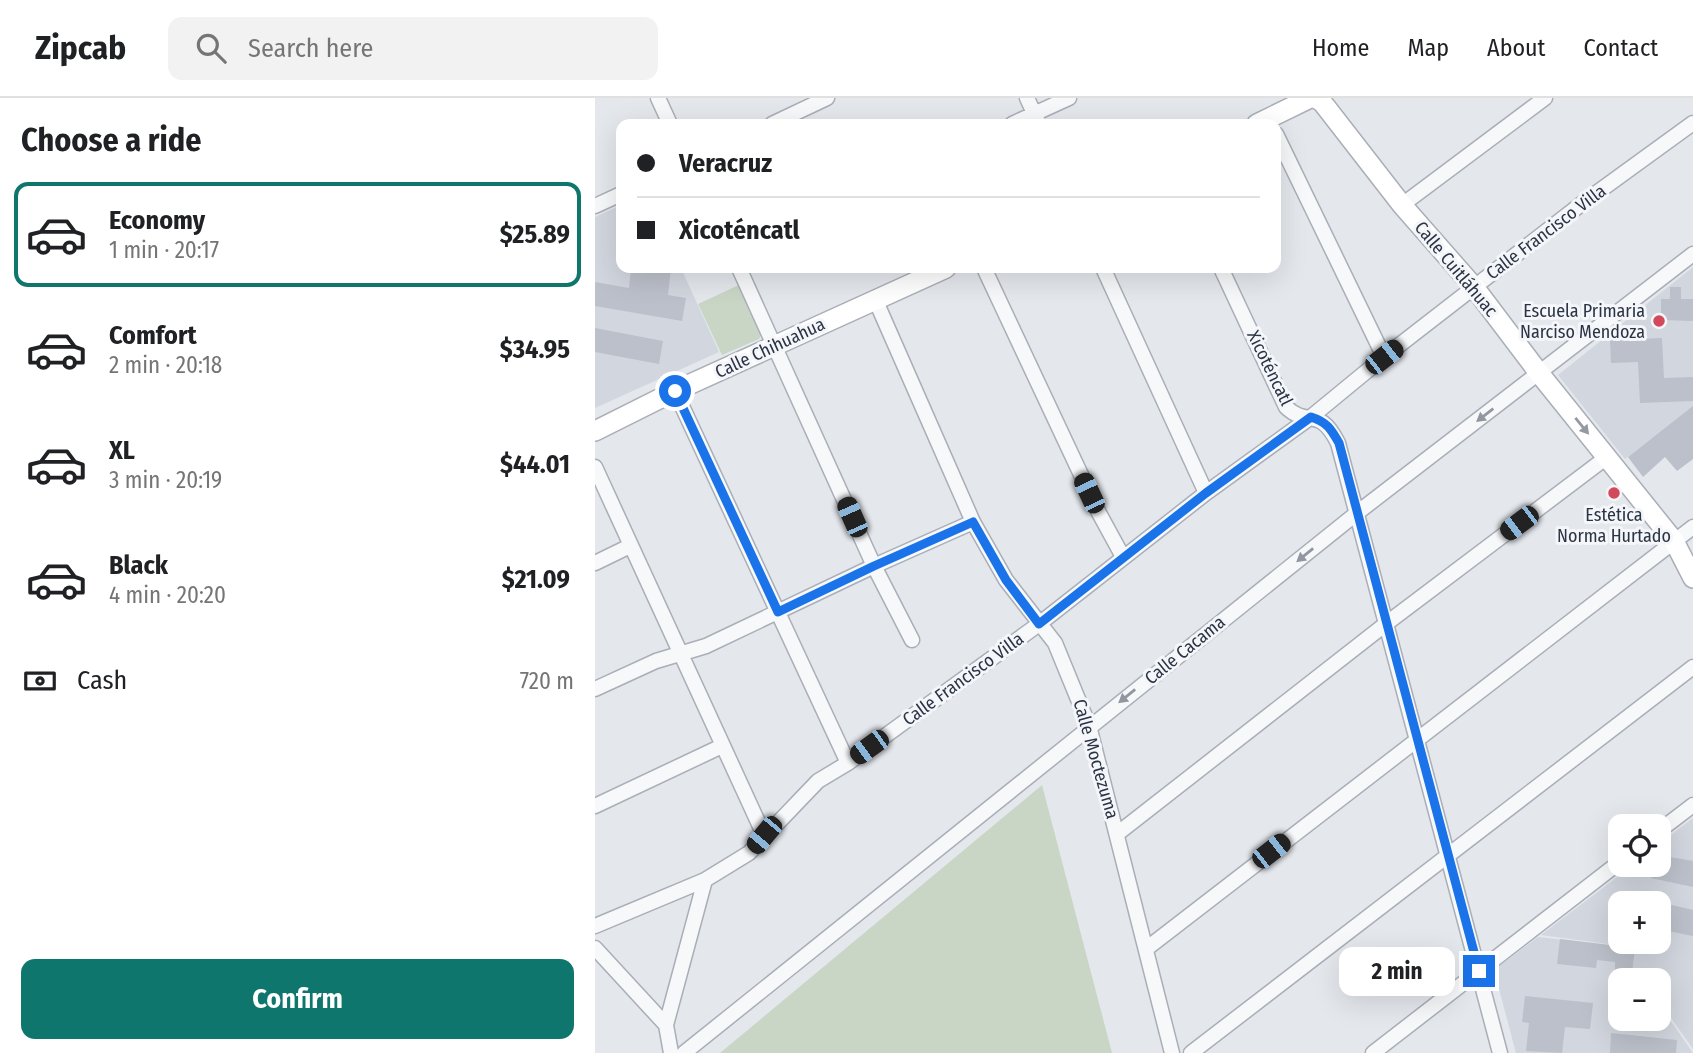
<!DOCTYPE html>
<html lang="en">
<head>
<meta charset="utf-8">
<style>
	:root { --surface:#fff; --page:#f2f2f2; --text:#202124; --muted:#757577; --line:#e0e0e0; --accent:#0f766e }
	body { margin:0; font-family:"Fira Sans Condensed",sans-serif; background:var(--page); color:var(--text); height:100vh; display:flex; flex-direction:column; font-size:26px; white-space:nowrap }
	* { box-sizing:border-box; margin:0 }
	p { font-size:23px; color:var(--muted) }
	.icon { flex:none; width:38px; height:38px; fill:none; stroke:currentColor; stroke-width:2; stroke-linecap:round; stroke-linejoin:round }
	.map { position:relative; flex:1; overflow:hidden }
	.drawer { display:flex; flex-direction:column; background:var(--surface); width:595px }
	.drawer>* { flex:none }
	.top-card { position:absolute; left:21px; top:21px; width:665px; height:154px; border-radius:14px; box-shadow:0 7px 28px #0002; display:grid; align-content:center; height:154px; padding:0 21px; background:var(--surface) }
	.tools { position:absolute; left:1013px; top:716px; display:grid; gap:14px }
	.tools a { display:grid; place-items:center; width:63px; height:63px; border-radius:14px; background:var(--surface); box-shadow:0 7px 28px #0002; font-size:35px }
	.end { position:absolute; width:32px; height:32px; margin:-16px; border:9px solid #1a73e8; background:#fff; box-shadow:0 0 0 4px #fff }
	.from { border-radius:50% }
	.bubble { position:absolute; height:49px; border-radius:14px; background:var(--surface); box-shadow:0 7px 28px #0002; font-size:23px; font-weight:700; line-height:49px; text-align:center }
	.car { position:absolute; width:21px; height:42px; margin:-21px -10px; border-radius:9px; box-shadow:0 0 5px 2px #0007; background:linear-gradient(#222 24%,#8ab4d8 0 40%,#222 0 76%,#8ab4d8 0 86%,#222 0) }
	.top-card b { display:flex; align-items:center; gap:24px; height:66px; font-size:26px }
	.top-card b+b { border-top:2px solid var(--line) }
	.top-card i { width:18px; height:18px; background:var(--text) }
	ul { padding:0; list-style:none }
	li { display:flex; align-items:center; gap:21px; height:105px; margin:0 14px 10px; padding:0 7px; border:4px solid transparent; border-radius:14px }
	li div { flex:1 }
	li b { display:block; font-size:26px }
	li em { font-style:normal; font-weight:700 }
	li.on { border-color:var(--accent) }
	li>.icon { width:63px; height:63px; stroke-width:1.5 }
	h2 { padding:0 21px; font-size:32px; line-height:84px }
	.pay { display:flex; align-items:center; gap:18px; height:77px; padding:0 21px; font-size:26px }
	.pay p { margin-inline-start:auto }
	.primary-button { display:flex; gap:14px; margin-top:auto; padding:14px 21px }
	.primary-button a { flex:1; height:80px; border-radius:14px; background:var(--accent); color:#fff; font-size:28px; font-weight:700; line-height:80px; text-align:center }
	header { display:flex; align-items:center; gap:42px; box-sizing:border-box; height:98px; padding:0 35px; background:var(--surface); border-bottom:2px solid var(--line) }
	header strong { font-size:33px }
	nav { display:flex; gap:38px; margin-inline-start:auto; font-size:24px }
	.search { width:490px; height:63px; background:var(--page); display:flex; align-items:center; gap:18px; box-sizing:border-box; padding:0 24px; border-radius:14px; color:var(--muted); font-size:26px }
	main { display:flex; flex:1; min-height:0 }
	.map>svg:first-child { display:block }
	.built { fill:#d2d6de; fill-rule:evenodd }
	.green { fill:#c9d6c5 }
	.building { fill:#bbc0ca }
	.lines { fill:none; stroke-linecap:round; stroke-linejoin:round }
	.street-casing { stroke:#a9aeb7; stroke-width:17 }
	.secondary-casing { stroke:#a9aeb7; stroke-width:22 }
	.street { stroke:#f7f8fa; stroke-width:14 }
	.secondary { stroke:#fff; stroke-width:19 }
	.oneway { fill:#9196a0 }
	.oneway2 { fill:#959aa2 }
	.route { stroke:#1a73e8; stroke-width:9 }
	.poi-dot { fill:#d1495b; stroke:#f4f6f9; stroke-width:2.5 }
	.labels { text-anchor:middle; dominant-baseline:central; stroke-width:6; stroke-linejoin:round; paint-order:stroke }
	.street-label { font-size:18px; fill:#2b3445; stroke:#f4f6f9 }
	.poi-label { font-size:18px; fill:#2b3445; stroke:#f4f6f9; text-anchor:end }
</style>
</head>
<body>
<header>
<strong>Zipcab</strong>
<div class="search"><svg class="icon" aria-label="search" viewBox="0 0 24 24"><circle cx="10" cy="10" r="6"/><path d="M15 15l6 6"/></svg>Search here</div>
<nav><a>Home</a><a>Map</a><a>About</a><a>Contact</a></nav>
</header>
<main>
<section class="drawer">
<h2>Choose a ride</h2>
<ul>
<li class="on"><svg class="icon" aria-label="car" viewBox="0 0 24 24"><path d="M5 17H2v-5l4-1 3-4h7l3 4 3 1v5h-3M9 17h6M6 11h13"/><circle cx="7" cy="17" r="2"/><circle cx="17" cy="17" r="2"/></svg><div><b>Economy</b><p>1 min · 20:17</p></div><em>$25.89</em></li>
<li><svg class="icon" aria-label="car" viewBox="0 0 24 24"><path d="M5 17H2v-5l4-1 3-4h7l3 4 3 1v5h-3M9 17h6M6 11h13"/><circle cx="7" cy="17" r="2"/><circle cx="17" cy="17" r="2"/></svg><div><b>Comfort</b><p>2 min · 20:18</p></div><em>$34.95</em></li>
<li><svg class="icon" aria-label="car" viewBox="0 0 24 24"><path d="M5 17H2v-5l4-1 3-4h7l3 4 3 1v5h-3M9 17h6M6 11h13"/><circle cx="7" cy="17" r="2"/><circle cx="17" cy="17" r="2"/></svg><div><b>XL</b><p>3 min · 20:19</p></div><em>$44.01</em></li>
<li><svg class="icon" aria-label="car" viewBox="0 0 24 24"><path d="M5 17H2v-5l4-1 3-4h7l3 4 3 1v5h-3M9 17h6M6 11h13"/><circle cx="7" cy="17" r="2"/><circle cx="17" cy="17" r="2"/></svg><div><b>Black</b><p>4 min · 20:20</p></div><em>$21.09</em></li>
</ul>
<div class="pay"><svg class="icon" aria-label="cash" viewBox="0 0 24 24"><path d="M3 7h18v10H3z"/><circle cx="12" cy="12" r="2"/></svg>Cash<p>720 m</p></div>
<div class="primary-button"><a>Confirm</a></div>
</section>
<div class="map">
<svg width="1098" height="955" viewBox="0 0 1098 955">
	<rect width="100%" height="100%" fill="#e4e7ec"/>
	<!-- built -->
	<path class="built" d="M26 107V170H86L124 254 0 310V119Z
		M1098 169V309L1030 361 963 277Z
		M1098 720V951L1064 903V882H1049L1044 875 1047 882H1026V920H1064V906L1098 955H921L899 872 943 839 1049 851 946 837 1038 767 1064 766V746ZM1026 805H1064V844H1026Z"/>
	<!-- green -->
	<path class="green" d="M146 186 168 233 164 241 127 257 103 206Z
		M447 687 517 955H125Z"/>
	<!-- building -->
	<path class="building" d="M36 170H76L73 197 91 200 87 223 0 208V184L34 190Z
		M1075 189H1086V201H1098V223L1066 222V201H1075Z
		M0 230 68 243 64 266 0 254Z
		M1067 240 1069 280 1098 279V303L1045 305 1043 264 1016 265 1015 242Z
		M1098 308V361L1082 373 1070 359 1048 379 1033 359Z
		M1064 757 1098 763V789L1056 780 1059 766H1064Z
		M1064 804 1098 812V838L1064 831Z
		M965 841 1040 850 1037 875 1020 873V864L1002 862 1001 870 962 866Z
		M930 898 998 905 995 931 970 929 967 955 931 953 934 925 927 924Z
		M1016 935 1082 942 1081 955H1015Z"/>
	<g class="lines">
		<!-- street casing -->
		<g class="street-casing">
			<path id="street" d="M63 0 75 26
				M432 0 444 26
				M177 26 232 0
				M417 26 474 0
				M681 36 789 259
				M807 107 950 0
				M0 108 26 96
				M144 170 279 468 317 542
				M389 170 504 415 528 459
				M508 170 611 395
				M626 170 691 309C713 330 724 307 743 345L905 955
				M280 201 378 424 411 482 460 545 494 628 577 955
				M80 293 253 665
				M0 369 169 737
				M0 465 35 448
				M0 591 61 563 111 548 279 468 378 424
				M0 708 127 648
				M1064 733 1098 707
				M522 736 792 525 1012 359
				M0 828 110 782 154 755 223 683 253 665 444 526 611 395 716 319 789 259 985 107 1098 25
				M0 850 71 927 76 955
				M551 851 1098 429
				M71 927 110 782
				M89 955 762 415 1098 156
				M596 955 1098 569
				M778 955 1026 763"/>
		</g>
		<!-- secondary casing -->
		<g class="secondary-casing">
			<path id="secondary" d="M720 0 727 4 807 107 879 189 944 275 1079 443 1098 480
				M662 26 715 0
				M0 333 80 293 351 170"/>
		</g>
		<!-- street -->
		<use href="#street" class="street"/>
		<!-- secondary -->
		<use href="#secondary" class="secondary"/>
	</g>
	<!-- one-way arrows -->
	<defs><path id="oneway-solid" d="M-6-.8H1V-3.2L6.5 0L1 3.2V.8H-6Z" transform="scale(1.75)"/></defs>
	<g class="oneway">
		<use href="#oneway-solid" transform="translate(890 317) rotate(142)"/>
		<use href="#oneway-solid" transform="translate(710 457) rotate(141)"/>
		<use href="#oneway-solid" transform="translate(532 598) rotate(141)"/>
	</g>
	<use class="oneway2" href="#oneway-solid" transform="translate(987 328) rotate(51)"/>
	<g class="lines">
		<!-- route -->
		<path class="route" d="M80 293 183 514 279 468 378 424 411 482 444 526 611 395 716 319C732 324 736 331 744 345L884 873"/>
	</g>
	<!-- markers -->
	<g class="poi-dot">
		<circle cx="1064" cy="223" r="7"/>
		<circle cx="1019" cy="395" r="7"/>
	</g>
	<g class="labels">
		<!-- street labels -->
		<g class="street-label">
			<text transform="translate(951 134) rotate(-37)">Calle Francisco Villa</text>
			<text transform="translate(861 171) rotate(50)">Calle Cuitláhuac</text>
			<text transform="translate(175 250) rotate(-25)">Calle Chihuahua</text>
			<text transform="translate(675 270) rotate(64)">Xicoténcatl</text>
			<text transform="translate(590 552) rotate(-39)">Calle Cacama</text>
			<text transform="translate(368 581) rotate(-36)">Calle Francisco Villa</text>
			<text transform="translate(501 661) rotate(74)">Calle Moctezuma</text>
		</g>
		<!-- poi labels -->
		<g class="poi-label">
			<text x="1050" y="213">Escuela Primaria<tspan x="1050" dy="21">Narciso Mendoza</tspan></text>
			<text x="1019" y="417" text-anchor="middle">Estética<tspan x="1019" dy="21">Norma Hurtado</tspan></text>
		</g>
	</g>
</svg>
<div class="tools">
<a><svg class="icon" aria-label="locate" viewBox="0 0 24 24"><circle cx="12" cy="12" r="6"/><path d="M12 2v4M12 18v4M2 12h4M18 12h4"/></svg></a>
<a>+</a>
<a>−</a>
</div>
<i class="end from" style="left:80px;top:293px"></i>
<i class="end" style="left:884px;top:873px"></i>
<div class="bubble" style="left:744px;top:849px;width:116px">2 min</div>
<i class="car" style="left:789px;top:259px;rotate:52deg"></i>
<i class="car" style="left:494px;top:395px;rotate:335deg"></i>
<i class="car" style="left:257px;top:419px;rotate:336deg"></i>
<i class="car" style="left:924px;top:425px;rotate:233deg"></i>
<i class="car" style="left:274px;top:649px;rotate:234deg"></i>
<i class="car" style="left:169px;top:737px;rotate:220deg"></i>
<i class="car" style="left:676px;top:753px;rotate:52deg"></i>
<div class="top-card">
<b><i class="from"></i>Veracruz</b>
<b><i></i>Xicoténcatl</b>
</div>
</div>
</main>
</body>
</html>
